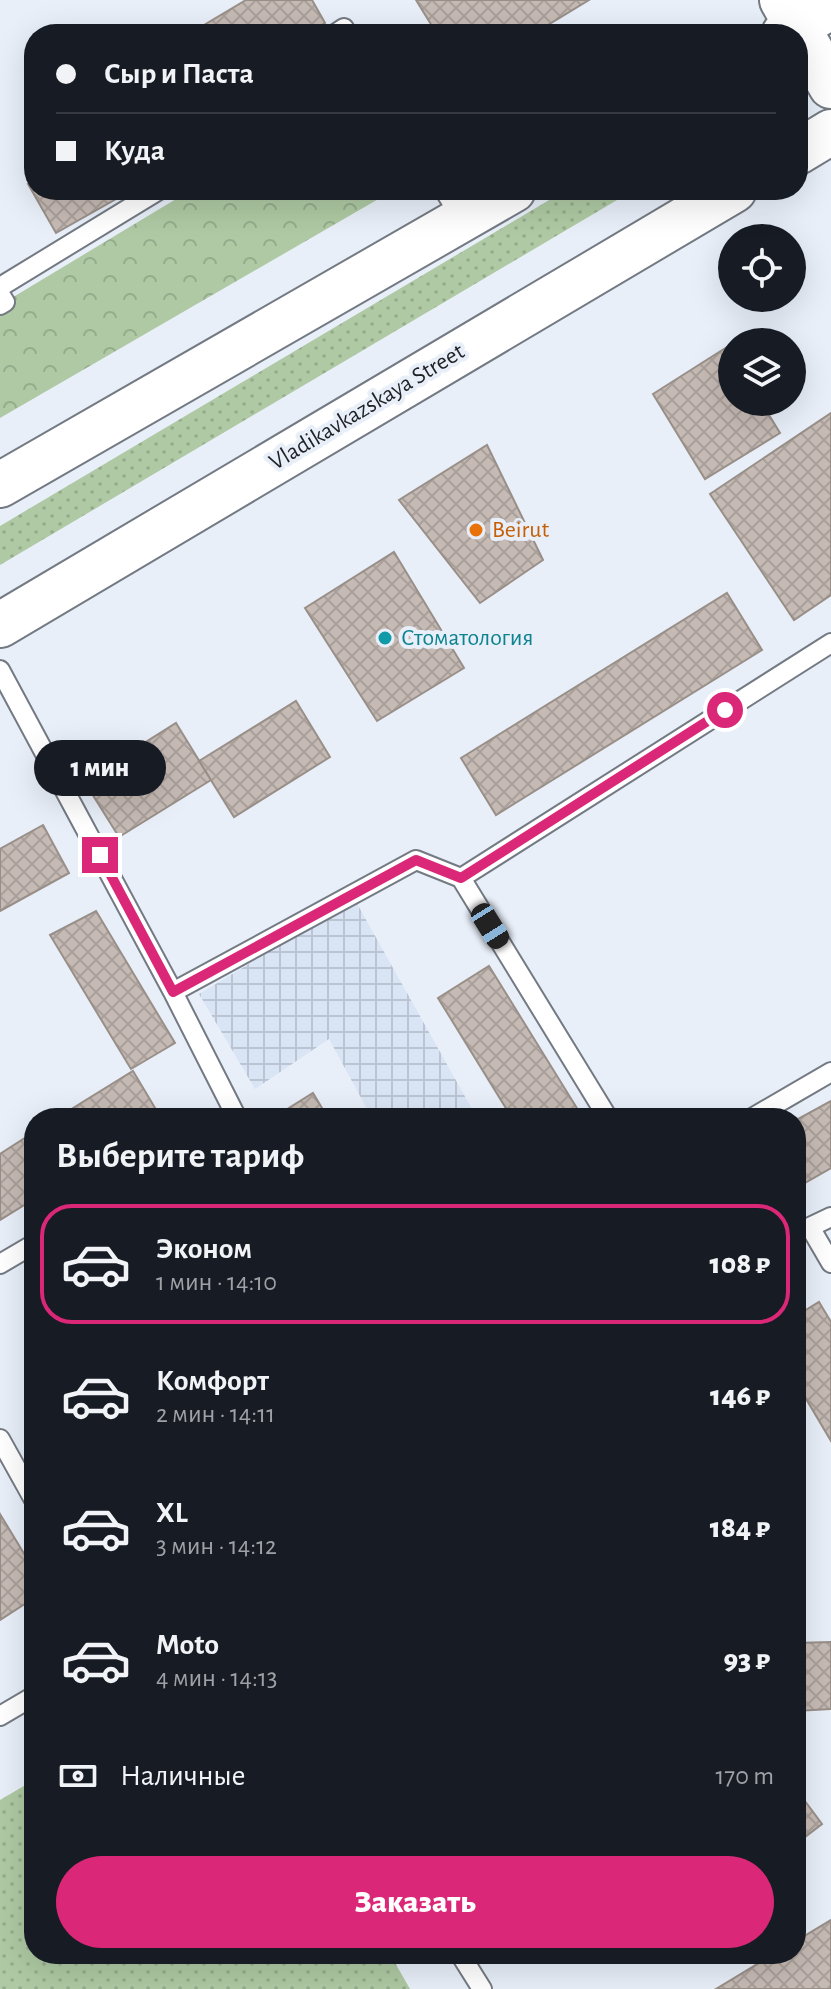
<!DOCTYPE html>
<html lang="ru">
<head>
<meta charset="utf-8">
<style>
	:root { --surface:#171b24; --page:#242831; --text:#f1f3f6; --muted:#9ea1a6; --line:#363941; --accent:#db2777 }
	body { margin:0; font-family:"Alegreya Sans",sans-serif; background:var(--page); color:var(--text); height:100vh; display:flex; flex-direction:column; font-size:30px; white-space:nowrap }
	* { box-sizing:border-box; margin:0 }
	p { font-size:26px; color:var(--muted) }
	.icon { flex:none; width:44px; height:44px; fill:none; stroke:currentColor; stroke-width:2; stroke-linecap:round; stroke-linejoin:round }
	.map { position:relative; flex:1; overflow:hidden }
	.side { position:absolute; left:24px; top:1108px; width:782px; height:856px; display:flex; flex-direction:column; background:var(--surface); border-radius:32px; box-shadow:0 8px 32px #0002 }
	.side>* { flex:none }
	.top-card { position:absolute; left:24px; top:24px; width:784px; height:176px; border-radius:32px; box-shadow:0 8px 32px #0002; display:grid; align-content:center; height:176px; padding:0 32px; background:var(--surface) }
	.fabs { position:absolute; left:718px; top:224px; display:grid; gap:16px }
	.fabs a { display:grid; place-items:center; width:88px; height:88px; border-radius:50%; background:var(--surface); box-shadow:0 8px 32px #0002; font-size:40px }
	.end { position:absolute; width:36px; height:36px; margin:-18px; border:10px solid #db2777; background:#fff; box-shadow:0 0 0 4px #fff }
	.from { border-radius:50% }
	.bubble { position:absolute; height:56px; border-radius:28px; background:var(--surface); box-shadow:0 8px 32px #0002; font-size:26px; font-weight:800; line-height:56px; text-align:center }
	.car { position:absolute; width:24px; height:48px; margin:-24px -12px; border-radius:10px; box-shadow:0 0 6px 2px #0007; background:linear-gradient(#222 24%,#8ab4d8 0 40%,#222 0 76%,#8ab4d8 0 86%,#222 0) }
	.top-card b { display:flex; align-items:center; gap:28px; height:76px; font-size:30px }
	.top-card b+b { border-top:2px solid var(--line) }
	.top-card i { width:20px; height:20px; background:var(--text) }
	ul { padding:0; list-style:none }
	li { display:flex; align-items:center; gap:24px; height:120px; margin:0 16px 12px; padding:0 16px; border:4px solid transparent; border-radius:32px }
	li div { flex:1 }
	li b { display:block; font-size:30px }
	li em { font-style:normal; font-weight:800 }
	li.active { border-color:var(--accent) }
	li>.icon { width:72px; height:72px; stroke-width:1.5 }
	h2 { padding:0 32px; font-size:36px; line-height:96px }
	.pay { display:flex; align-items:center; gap:20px; height:88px; padding:0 32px; font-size:30px }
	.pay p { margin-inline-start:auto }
	.primary-button { display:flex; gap:16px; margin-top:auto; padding:16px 32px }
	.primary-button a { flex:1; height:92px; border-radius:48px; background:var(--accent); color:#fff; font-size:32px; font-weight:800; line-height:92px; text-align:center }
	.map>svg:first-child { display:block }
	.industrial { fill:url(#industrial-grid) }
	.grass { fill:url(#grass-dots) }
	.forest { fill:url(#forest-crowns) }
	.building { fill:url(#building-cross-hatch); stroke:#998f89; stroke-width:2 }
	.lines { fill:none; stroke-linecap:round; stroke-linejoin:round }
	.service-casing { stroke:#747a83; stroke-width:22 }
	.tertiary-casing { stroke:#747a83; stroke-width:48 }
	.secondary-casing { stroke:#747a83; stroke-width:48 }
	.service { stroke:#fff; stroke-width:18 }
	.tertiary { stroke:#fff; stroke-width:44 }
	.secondary { stroke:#fff; stroke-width:44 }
	.route { stroke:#db2777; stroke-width:10 }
	.food-dot { fill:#e8710a; stroke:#e8eff9; stroke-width:3 }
	.culture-dot { fill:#0f9aa8; stroke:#e8eff9; stroke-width:3 }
	.labels { text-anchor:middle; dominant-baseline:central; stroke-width:8; stroke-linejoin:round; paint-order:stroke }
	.street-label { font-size:24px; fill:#1e2124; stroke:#e8eff9 }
	.food-label { font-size:24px; fill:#c56008; stroke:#e8eff9; text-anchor:start }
	.culture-label { font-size:24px; fill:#0d838f; stroke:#e8eff9; text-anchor:start }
</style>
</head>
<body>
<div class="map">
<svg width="831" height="1989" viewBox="0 0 831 1989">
	<defs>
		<pattern id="industrial-grid" width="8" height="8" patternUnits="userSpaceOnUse" patternTransform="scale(2)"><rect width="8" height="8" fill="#d9e5f5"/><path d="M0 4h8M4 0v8" fill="none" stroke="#bac4d2"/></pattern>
		<pattern id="grass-dots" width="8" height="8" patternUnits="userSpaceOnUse" patternTransform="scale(2)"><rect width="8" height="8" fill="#aec9a3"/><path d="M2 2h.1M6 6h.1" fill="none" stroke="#95ac8c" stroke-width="1.8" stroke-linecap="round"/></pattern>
		<pattern id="forest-crowns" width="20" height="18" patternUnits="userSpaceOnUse" patternTransform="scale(2)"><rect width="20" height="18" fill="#aec9a3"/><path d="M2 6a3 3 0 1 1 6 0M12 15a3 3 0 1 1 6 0" fill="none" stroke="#95ac8c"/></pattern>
		<pattern id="building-cross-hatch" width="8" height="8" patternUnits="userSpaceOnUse" patternTransform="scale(2)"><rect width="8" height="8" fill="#c6bbb4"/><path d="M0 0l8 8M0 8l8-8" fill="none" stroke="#aaa09b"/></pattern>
	</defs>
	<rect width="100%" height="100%" fill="#e8eff9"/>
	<!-- industrial -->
	<path class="industrial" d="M355 900 477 1118H372L329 1039 255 1089 199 994Z"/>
	<!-- grass -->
	<path class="grass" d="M566 190H634L0 565V526Z
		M34 1780V1954H390L410 1989H0V1800Z"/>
	<!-- forest -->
	<path class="forest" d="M191 190H394L0 418V305Z"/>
	<!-- building -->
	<path class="building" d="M246 0H312L325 23 307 34H189Z
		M416 0H589L533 34H437Z
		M34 181V190H132L56 233 28 184Z
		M727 347 732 354V402H761L780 433 705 479 653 394Z
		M831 413V595L794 620 710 494Z
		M487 445 543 560 480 603 399 500Z
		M394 552 464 668 377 721 305 608Z
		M727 593 762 650 496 815 461 758Z
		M296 701 330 757 234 817 199 761Z
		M176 723 211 780 119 837 84 781Z
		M43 825 69 873 0 911V849Z
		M96 911 175 1043 131 1069 50 935Z
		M489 966 583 1118H512L438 998Z
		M133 1071 161 1118H57Z
		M313 1093 328 1118H273Z
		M831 1101V1168L796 1188V1120Z
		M34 1132V1199L0 1220V1154Z
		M819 1302 831 1322V1441L796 1382V1316Z
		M0 1514 34 1570V1598L0 1620Z
		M831 1642V1709L796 1711V1643Z
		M796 1789 822 1824 796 1844Z
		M831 1920V1989H716L774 1954H796V1941Z"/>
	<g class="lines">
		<!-- service casing -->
		<g class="service-casing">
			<path id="service" d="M335 34 344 28 347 34
				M444 190 462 219
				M0 287 159 190
				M0 294 5 302 0 305
				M0 670 173 992 416 860 461 878 831 643
				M461 878 608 1118
				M173 992 237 1118
				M752 1118 831 1072
				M831 1217 810 1227 831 1263
				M0 1264 34 1244
				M0 1439 34 1500
				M0 1716 34 1696
				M460 1954 482 1989"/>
		</g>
		<!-- tertiary casing -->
		<g class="tertiary-casing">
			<path id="tertiary" d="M782 0 831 86"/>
		</g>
		<!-- secondary casing -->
		<g class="secondary-casing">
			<path id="secondary" d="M784 34 831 7
				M798 152 831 132
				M0 485 513 190
				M0 625 734 190"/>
		</g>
		<!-- service -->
		<use href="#service" class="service"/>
		<!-- tertiary -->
		<use href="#tertiary" class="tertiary"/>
		<!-- secondary -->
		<use href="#secondary" class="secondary"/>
	</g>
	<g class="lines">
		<!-- route -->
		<path class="route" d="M100 855 173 992 416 860 461 878 725 710"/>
	</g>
	<!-- markers -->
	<circle class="food-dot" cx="476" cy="530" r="8"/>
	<circle class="culture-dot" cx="385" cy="638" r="8"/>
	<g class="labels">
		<!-- street labels -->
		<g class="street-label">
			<text transform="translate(367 407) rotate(-31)">Vladikavkazskaya Street</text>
		</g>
		<!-- food labels -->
		<g class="food-label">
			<text x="492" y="530">Beirut</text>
		</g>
		<!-- culture labels -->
		<g class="culture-label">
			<text x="401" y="638">Стоматология</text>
		</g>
	</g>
</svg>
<div class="fabs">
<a><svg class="icon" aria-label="locate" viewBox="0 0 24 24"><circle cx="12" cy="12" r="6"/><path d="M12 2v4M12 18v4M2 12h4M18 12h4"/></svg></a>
<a><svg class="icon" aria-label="layers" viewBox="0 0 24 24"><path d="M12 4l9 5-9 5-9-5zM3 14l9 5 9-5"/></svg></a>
</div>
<i class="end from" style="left:725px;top:710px"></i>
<i class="end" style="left:100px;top:855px"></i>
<div class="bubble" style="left:34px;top:740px;width:132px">1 мин</div>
<i class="car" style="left:490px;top:926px;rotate:148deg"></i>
<div class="top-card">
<b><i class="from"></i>Сыр и Паста</b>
<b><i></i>Куда</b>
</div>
<section class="side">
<h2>Выберите тариф</h2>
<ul>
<li class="active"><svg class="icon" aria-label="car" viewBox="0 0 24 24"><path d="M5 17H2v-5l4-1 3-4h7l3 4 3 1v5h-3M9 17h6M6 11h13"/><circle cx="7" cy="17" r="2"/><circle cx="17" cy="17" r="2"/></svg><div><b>Эконом</b><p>1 мин · 14:10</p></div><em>108 ₽</em></li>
<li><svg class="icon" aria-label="car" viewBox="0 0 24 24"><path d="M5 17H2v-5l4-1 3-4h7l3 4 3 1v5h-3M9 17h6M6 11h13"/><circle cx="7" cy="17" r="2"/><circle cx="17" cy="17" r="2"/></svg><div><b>Комфорт</b><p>2 мин · 14:11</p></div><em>146 ₽</em></li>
<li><svg class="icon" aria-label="car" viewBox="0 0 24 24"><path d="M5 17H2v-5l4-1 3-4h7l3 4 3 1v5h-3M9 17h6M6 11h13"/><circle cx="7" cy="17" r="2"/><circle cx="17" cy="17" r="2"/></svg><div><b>XL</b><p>3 мин · 14:12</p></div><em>184 ₽</em></li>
<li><svg class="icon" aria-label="car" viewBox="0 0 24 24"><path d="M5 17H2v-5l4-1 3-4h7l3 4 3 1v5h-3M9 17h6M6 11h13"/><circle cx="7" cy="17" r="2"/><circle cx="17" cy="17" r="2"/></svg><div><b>Moto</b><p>4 мин · 14:13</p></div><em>93 ₽</em></li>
</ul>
<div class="pay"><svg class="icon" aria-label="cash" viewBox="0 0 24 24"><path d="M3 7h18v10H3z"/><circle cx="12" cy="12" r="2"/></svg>Наличные<p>170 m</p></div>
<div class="primary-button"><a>Заказать</a></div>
</section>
</div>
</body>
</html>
